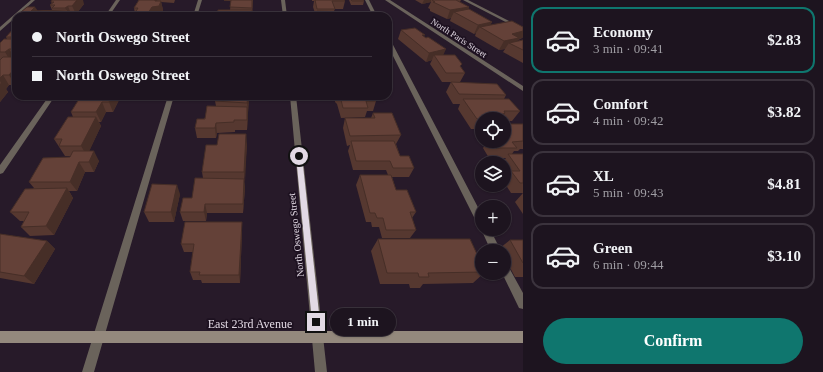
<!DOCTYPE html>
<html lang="en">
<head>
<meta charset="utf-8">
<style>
	:root { --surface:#1d141f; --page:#251d28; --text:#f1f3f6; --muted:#a09ea4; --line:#3b333d; --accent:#0f766e }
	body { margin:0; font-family:Georgia,serif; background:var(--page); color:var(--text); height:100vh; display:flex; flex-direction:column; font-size:15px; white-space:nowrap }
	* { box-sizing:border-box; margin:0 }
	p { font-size:13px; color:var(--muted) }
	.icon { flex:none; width:22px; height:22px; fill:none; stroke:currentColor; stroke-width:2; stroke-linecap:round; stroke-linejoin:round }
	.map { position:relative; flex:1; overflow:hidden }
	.drawer { display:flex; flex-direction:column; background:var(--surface); width:300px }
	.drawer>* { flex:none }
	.banner { position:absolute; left:12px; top:12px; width:380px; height:88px; border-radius:12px; box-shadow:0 1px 3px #0004,0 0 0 1px var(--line); display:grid; align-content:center; height:88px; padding:0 20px; background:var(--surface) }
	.buttons { position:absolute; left:475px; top:112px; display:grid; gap:8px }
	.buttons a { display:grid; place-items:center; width:36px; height:36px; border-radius:50%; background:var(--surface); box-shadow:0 1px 3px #0004,0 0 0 1px var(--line); font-size:20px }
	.end { position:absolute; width:18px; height:18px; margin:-9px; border:5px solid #e2d9e4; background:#111; box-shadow:0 0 0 2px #111 }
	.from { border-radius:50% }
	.bubble { position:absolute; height:28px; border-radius:14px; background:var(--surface); box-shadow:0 1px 3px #0004,0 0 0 1px var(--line); font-size:13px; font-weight:600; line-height:28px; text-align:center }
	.banner b { display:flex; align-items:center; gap:14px; height:38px; font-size:15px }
	.banner b+b { border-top:1px solid var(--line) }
	.banner i { width:10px; height:10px; background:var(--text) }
	ul { padding:7px 0 0; list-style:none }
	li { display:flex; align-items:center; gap:12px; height:66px; margin:0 8px 6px; padding:0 12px; border:2px solid var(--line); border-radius:12px }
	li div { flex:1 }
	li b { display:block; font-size:15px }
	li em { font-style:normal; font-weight:600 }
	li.on { border-color:var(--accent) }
	li>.icon { width:36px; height:36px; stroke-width:1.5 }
	.action { display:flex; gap:8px; margin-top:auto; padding:8px 20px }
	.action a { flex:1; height:46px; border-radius:24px; background:var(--accent); color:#fff; font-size:16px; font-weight:600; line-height:46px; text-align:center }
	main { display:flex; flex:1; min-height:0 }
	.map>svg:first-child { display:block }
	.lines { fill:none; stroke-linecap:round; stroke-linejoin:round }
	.lane { fill:#6a635b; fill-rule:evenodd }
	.street { fill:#6a635b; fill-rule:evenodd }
	.secondary { fill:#94897d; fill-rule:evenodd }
	.wall { fill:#563830 }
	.shaded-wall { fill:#462e27 }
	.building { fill:#644138; stroke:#462e27 }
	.route { fill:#e2d9e4 }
	.labels { text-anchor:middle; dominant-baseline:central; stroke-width:3.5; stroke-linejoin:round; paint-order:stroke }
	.far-street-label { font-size:9px; fill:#e2d9e4; stroke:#1d1120 }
	.street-label { font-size:10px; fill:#e2d9e4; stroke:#1d1120 }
	.near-street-label { font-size:12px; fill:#e2d9e4; stroke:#1d1120 }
</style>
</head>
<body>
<main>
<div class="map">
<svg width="523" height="372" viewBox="0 0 523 372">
	<rect width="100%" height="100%" fill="#271a29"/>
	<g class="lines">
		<!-- lane -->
		<path class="lane" d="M31 0H35L0 31V27Z
			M198 0H202L197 16H193Z
			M365 0H369L377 16H373Z
			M463 0H468L523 28V31Z
			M388 39 391 41 482 215V229H490L501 251H491L481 229V227H479L388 46Z
			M168 96H174L94 372H82Z
			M504 263 507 264 523 293V309L519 308 502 273H504Z"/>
		<!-- street -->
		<path class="street" d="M116 0H120L109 16H105Z
			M281 0H285L287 16H283Z
			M385 0H390L523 86V91Z
			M49 96H55L3 173 0 174V165Z
			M290 96H296L327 372H315Z"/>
		<!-- secondary -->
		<path class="secondary" d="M0 331H523V343H0Z"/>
	</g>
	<!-- wall -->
	<path class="wall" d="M139 0H175L174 3 161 2 163 10 161 14 158 15V16H129L135 14 134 8Z
		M224 0H253L252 16H217V15L230 10 231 1H224Z
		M312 0H344L345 1 343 9H335L334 11 355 16H316L313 7 314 1H312Z
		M349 0H363L364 1 363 5H351Z
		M415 0H461L460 2 469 7 468 10 492 22 490 25 523 27V37L522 38 518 40 517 41 523 40V63L503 52 505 49 499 50 475 36 476 33 474 34 450 21 451 18 447 19 430 11V9L428 8 431 2 422 4Z
		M51 2 84 4 76 14H71V16H23L21 12 52 10 50 5 52 3Z
		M16 26V83L15 85H9L6 89 8 92 0 102V43L7 39 6 37Z
		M401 30 424 37 443 55 461 67 465 73 460 82 506 95 504 99 520 111 512 121H504V119H482V129H471L458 109 460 104H453L446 92 451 82H442L430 64 432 60 426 62 398 39Z
		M81 96H121L113 112H106L101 122H99L101 126 89 151 99 161 94 172H85L77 191H69L73 198 54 235 30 236 21 227 24 221H20L10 212 34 188 29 182 70 157 71 156H65L54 139 73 117 71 112Z
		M216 96H249L247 130H235V132L217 133 216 138H197L195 128 216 106 215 101Z
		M335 96H374L376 101 373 111H367L365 117 341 118 337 104 335 102V100H334Z
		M373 113 401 135 396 144 400 156 414 168 409 177H392L396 190 416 212 412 218 416 230 410 238H382L379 227H372L371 222H366L356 185 360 175H388L386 170H353L348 151 350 145 347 146 343 128 345 118H371Z
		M523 124V149H520L518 151H514L512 154H523V193H511L504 182V179L508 175 504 169V163H502L506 158H489L483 148 487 142 486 141H504Z
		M247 144 244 182 245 188 243 213H207L206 221H183L180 212 192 198 203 178 202 172 217 145Z
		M523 193V214L515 202Z
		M180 194 174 222H149L144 212Z
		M242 231 240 283H202L201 280H193L190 272 193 252H184L181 244Z
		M0 234 47 241 55 249 34 284 0 278Z
		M378 239 482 265V273H484L473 283 423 284 420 288H410L409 284H380L371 251Z
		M510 240H523V277H515L504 256V251H502L500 248Z"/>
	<!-- shaded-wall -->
	<path class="shaded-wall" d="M77 0H83L84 4 76 14 72 6Z
		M155 0H157L159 6 161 1 163 10 161 14 158 15V16H149L148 13Z
		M224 0H239L224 1Z
		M424 0H431V2L422 4Z
		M68 6 71 14V16H62L67 11 65 8Z
		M35 7 38 11 32 16 30 12Z
		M469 7 465 16 454 12 451 18 447 19 450 10Z
		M492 22 487 31 480 27 476 33 474 34 478 25Z
		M523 31V37L522 38 518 40 514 46 509 43 505 49 499 50 504 41 512 34Z
		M9 49 15 58 11 62 5 52Z
		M446 49 442 58 434 55 432 60 426 62 429 53Z
		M16 67V83L15 85 9 75Z
		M3 75 9 85 6 89 8 92 0 102V84L1 83 0 81V78Z
		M112 96H121L113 112 109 102Z
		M248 96H249L248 113 247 103Z
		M102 102 106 112 101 122 96 112Z
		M247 107 248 116 247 130Z
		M505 113 501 119H500L503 114Z
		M96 117 101 126 87 156 81 146Z
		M216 123 217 133 216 138 215 128Z
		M246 134 247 144 245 182 244 172Z
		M94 151 99 161 94 172 89 162Z
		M79 162 85 172 77 191 70 182Z
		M244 179 245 188 243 213V204Z
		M177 185 180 194 174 222 171 212Z
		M67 188 73 198 54 235 46 226Z
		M205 204 207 213 206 221 204 212Z
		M242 222V231L240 283 239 275Z
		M47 241 55 249 34 284 24 276Z"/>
	<!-- building -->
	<path class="building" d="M52 0H77L72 6H68L65 8H52L55 5H50L54 2H51Z
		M139 0H155V1H161L159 6 152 7 148 13H135L138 8H134Z
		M231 0H252V8L230 7Z
		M315 0H344L345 1H332L335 9H317Z
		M351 0H363L364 1H352Z
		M432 0H456L469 7 450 10 433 2H435Z
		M27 7H35L30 12H21Z
		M469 9 492 22 478 25 454 12Z
		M68 10 62 16H29L34 11Z
		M218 10H252V16H219V15H217Z
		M317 11 353 12 355 16H319Z
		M130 14H158L157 16H129Z
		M512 21 523 27V31L512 34 519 38 504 41 480 27Z
		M16 26V37H6Z
		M415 28 425 35H422L426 38 428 37 446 49 429 53 401 30Z
		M4 39H16V49H9L5 52H0V43Z
		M523 40V50L509 43Z
		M434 55H455L462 64 460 66 465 73H446Z
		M3 57H16V67L9 75H3L0 78V60Z
		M451 82 497 84 506 95 459 94Z
		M81 96H112L109 102H102L96 112H71Z
		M216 96H248L247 103 215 101Z
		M340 96H374L376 101H366L368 108H343Z
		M463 99H509L520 111H504L505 113 503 114H491L495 119H477Z
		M207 106 247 107V120H234V122L216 123 215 128H195L197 119H205Z
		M373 113H392L401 135 350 136 345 118H375Z
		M68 117H96L81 146H59L62 139H54Z
		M504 124H523V141L512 142 517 148H496L492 141H504Z
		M219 134H246L244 172H202L206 145H217Z
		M351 141H394L400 156H409L414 168H393L390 161H356Z
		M73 151H94L89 162H79L70 182H29L43 158 70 157Z
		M508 154H523V183H520L511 171H520Z
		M360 175H391L396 190H407L416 212H410L416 230H386L383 218H377L375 213H370Z
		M195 178 244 179 243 204H205L204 212H180L183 198H192Z
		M152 184 177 185 171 212H144Z
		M67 188 46 226 21 227 29 212H10L25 189Z
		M185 222H242L239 275H199L200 272H190L194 244H181Z
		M0 234 47 241 24 276 0 272Z
		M378 239H470L482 265V272L428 273 429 277H419L418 273H387Z
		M510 240H523V263Z"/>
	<!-- route -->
	<path class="route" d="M299 154 302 156 320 322 316 326 312 322 296 156Z"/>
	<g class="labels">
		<!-- far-street labels -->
		<g class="far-street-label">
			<text transform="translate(459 38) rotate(33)">North Paris Street</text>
		</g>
		<!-- street labels -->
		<g class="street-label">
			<text transform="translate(296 235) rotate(-96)">North Oswego Street</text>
		</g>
		<!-- near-street labels -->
		<g class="near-street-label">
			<text x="250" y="324">East 23rd Avenue</text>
		</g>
	</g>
</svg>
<div class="buttons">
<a><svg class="icon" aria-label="locate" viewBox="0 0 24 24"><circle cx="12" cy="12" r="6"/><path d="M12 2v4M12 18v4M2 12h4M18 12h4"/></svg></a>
<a><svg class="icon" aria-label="layers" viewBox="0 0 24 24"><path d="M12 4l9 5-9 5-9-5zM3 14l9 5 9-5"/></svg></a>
<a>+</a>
<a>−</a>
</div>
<i class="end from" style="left:299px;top:156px"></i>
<i class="end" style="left:316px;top:322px"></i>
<div class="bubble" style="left:330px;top:308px;width:66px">1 min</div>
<div class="banner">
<b><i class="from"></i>North Oswego Street</b>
<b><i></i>North Oswego Street</b>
</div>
</div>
<section class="drawer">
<ul>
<li class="on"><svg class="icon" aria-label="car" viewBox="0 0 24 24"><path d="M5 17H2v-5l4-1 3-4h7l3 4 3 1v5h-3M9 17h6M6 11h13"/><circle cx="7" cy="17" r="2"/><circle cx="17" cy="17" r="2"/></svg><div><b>Economy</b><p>3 min · 09:41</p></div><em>$2.83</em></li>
<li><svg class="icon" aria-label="car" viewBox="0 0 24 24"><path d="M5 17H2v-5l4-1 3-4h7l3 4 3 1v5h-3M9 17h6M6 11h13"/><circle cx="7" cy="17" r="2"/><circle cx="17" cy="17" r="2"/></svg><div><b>Comfort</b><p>4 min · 09:42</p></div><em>$3.82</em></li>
<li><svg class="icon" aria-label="car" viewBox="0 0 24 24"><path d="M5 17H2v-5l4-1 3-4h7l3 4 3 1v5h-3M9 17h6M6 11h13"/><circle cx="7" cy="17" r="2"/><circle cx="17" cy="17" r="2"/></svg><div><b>XL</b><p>5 min · 09:43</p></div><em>$4.81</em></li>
<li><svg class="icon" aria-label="car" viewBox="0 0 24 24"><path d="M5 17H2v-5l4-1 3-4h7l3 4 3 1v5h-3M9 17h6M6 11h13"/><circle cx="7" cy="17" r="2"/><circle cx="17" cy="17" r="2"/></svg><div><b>Green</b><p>6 min · 09:44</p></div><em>$3.10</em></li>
</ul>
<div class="action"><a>Confirm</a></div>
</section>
</main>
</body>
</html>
